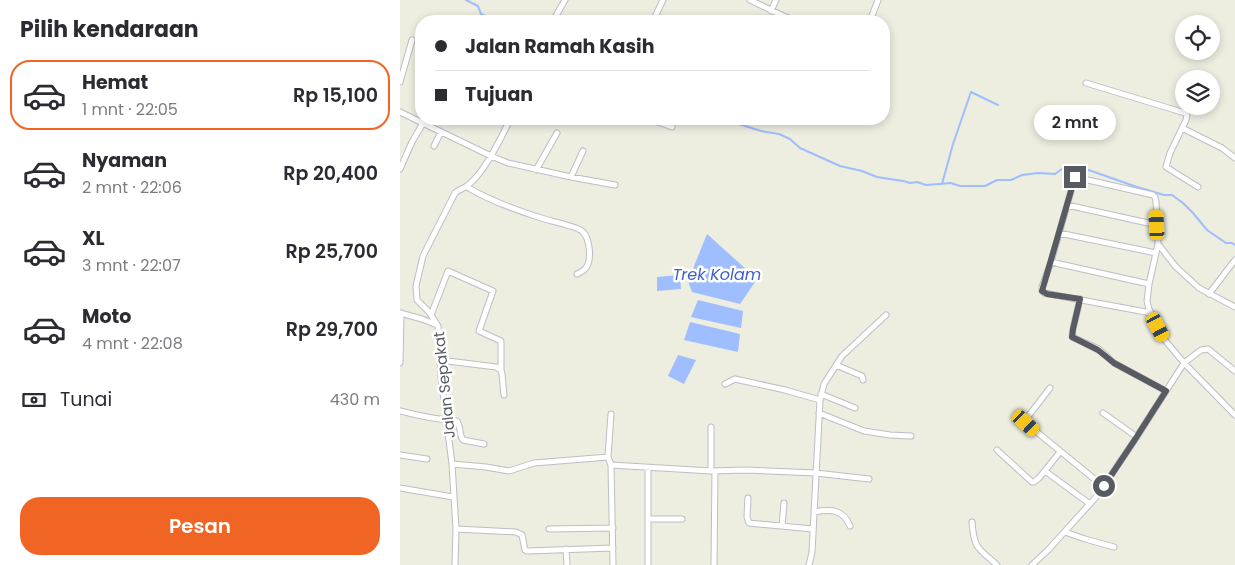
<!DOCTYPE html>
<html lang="id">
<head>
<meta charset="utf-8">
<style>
	:root { --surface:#fff; --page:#f7f7f7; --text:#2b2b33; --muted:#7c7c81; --line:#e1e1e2; --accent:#f06424 }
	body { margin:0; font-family:Poppins,sans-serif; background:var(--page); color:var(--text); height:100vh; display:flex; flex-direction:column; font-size:19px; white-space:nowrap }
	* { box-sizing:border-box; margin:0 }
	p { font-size:16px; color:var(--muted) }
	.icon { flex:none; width:28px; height:28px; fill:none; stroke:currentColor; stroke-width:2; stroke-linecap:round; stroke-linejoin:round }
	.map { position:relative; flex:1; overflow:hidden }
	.details { display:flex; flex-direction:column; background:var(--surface); width:400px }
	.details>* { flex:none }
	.hud { position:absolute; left:15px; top:15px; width:475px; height:110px; border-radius:20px; box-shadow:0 2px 8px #0003; display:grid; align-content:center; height:110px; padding:0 20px; background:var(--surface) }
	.tools { position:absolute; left:775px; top:15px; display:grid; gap:10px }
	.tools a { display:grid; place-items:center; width:45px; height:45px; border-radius:50%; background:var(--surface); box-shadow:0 2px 8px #0003; font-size:25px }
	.end { position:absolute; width:22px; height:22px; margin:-11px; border:6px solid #595b62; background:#fff; box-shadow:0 0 0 2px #fff }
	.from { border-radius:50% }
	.bubble { position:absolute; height:35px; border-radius:18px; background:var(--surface); box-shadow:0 2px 8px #0003; font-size:16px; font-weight:600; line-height:35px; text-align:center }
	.car { position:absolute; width:15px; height:30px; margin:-15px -8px; border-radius:6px; box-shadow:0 0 4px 1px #0007; background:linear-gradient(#f5c518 24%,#345 0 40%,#f5c518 0 76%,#345 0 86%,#f5c518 0) }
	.hud b { display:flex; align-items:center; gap:18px; height:48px; font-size:19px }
	.hud b+b { border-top:1px solid var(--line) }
	.hud i { width:12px; height:12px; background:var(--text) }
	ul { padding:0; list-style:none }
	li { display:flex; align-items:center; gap:15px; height:70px; margin:0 10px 8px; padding:0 10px; border:2px solid transparent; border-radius:20px }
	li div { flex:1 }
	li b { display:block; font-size:19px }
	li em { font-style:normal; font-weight:600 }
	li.on { border-color:var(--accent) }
	li>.icon { width:45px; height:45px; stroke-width:1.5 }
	h2 { padding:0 20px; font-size:22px; line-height:60px }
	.pay { display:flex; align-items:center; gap:12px; height:55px; padding:0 20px; font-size:19px }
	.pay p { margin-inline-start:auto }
	.cta { display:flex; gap:10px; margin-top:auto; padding:10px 20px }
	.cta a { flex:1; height:58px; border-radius:20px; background:var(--accent); color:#fff; font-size:20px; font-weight:600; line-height:58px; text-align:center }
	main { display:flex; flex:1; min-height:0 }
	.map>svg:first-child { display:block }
	.water { fill:#9ebeff }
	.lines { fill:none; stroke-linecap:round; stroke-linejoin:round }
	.stream { stroke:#9ebeff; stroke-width:2 }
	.street-casing { stroke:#bdbec5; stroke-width:7 }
	.street { stroke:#fff; stroke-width:5 }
	.route { stroke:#595b62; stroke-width:6 }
	.labels { text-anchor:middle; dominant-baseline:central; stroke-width:5; stroke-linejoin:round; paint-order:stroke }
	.street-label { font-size:15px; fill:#595b62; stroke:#fff }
	.water-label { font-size:16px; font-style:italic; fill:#3d5fc7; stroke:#fff }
</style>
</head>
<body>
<main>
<section class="details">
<h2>Pilih kendaraan</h2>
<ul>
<li class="on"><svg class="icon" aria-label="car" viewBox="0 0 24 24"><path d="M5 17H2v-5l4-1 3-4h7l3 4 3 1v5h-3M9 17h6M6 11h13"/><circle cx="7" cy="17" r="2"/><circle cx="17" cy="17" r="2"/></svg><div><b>Hemat</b><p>1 mnt · 22:05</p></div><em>Rp 15,100</em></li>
<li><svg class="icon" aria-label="car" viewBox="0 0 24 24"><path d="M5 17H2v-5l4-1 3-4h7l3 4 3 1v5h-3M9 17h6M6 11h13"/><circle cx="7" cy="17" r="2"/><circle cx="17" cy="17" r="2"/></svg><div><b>Nyaman</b><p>2 mnt · 22:06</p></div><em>Rp 20,400</em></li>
<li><svg class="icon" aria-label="car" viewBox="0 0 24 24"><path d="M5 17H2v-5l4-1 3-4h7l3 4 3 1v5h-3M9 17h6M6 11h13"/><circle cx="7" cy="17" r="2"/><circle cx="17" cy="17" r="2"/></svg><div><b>XL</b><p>3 mnt · 22:07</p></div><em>Rp 25,700</em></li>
<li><svg class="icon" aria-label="car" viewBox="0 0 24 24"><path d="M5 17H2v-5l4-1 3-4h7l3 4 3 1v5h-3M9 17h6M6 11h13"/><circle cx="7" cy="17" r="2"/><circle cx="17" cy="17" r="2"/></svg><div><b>Moto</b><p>4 mnt · 22:08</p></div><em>Rp 29,700</em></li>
</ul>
<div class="pay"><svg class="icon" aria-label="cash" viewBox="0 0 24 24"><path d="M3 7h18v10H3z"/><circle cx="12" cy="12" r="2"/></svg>Tunai<p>430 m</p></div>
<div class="cta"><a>Pesan</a></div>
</section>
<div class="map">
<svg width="835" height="565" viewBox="0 0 835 565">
	<rect width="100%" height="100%" fill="#edede0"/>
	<!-- water -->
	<path class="water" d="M307 234 357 279 340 304 292 292 288 281Z
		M280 275 281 289 257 291V277Z
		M298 300 343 311 341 328 291 317Z
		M290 322 340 334 338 352 284 340Z
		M278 355 296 360 284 384 268 376Z"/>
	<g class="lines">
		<!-- stream -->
		<path class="stream" d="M66 0 78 6 81 14 96 21
			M323 119 361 131 379 134 390 139 400 148 440 166 462 171 477 177 503 181 510 183 517 182 526 185 551 183 560 186H585L597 180H611L622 175 638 173 655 174 662 169 683 168 734 186 764 195H772L783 203 793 213 807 230 826 243H832L835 245
			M542 184 553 144 571 92 598 105"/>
		<!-- street casing -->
		<g class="street-casing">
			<path id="street" d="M350 0 394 21
				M371 11 376 0
				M153 21 165 0
				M253 21 263 0
				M470 21 478 0
				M0 82 12 40
				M686 83 785 113 787 115 786 120 770 153 766 167 798 187
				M0 112 91 156 108 163 171 177 215 185
				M250 119 272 127
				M29 126 31 119
				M782 128 822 148 835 158
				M34 146 41 132
				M0 169 12 142 23 123
				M136 170 157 133
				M171 177 183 151
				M67 187C90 201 116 210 141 218 150 221 176 226 182 231 190 238 193 262 184 270 184 270 178 274 177 274
				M667 205 757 225
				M659 233 756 253
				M758 244 776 267 799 288 835 307
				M651 262 642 287V291L644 293 751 313
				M749 284 651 262 675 177 753 195 755 197 756 202 758 244 749 284 747 301 749 309 764 339 784 363 835 415
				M809 294 835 260
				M680 299 673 329 672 337 699 349 714 363 766 391
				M0 313 22 319 37 325
				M31 315 48 271 93 291 79 331 101 341V370
				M40 360 96 367 101 370 102 374 104 395
				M0 363 1 313
				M436 365 462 376 463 380
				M325 384 335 379 385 390 420 400
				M650 388 626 419V423L704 487
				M421 394 455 408
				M0 411C19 416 37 420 57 421 61 427 59 435 63 440L84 444
				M419 413 464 431 490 435 511 436
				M703 413 737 437
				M211 414 208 457 211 465 213 565
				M311 427V471
				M597 450 632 482H634L639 478 660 452
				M0 455 27 459
				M52 464 86 467 109 471 134 463 208 457
				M211 465 311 471 345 470 416 473 469 479
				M248 468V565
				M645 471 690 504
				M0 488 53 497
				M348 498 347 517 349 523 413 529
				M414 512C431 509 443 509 450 526
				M248 519H282
				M572 522C574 549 578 548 597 565
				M382 526 384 503
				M56 529 116 532 122 535 125 550 127 551 213 548
				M149 529 213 528
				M665 532 685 539 714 547
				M166 549 167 565
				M55 565 56 529 52 464 41 377 38 326 29 312 17 300 16 286 23 256 55 193C59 189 64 189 68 185 84 173 102 137 110 119
				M314 565 315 471
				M409 565 412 552 420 400 424 384 442 356 486 315
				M632 565 648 550 697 496 734 441 784 363 801 350 808 349 835 371"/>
		</g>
		<!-- street -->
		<use href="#street" class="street"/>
	</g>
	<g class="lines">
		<!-- route -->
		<path class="route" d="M675 177 642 291 647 294 680 299 673 329 672 337 698 350 714 363 766 391 734 441 704 486"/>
	</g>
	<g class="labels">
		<!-- street labels -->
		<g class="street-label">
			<text transform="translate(44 385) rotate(-96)">Jalan Sepakat</text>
		</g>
		<!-- water labels -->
		<g class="water-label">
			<text x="317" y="274">Trek Kolam</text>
		</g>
	</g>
</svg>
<div class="tools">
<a><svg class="icon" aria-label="locate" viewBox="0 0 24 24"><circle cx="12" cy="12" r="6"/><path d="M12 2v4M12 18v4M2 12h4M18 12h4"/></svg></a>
<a><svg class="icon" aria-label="layers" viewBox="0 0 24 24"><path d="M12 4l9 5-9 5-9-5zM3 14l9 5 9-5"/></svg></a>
</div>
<i class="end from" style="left:704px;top:486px"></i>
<i class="end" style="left:675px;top:177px"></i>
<div class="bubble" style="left:634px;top:105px;width:82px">2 mnt</div>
<i class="car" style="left:757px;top:225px;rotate:357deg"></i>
<i class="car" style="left:758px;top:327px;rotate:152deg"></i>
<i class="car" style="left:626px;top:423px;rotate:133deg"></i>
<div class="hud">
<b><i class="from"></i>Jalan Ramah Kasih</b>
<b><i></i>Tujuan</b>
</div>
</div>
</main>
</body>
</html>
